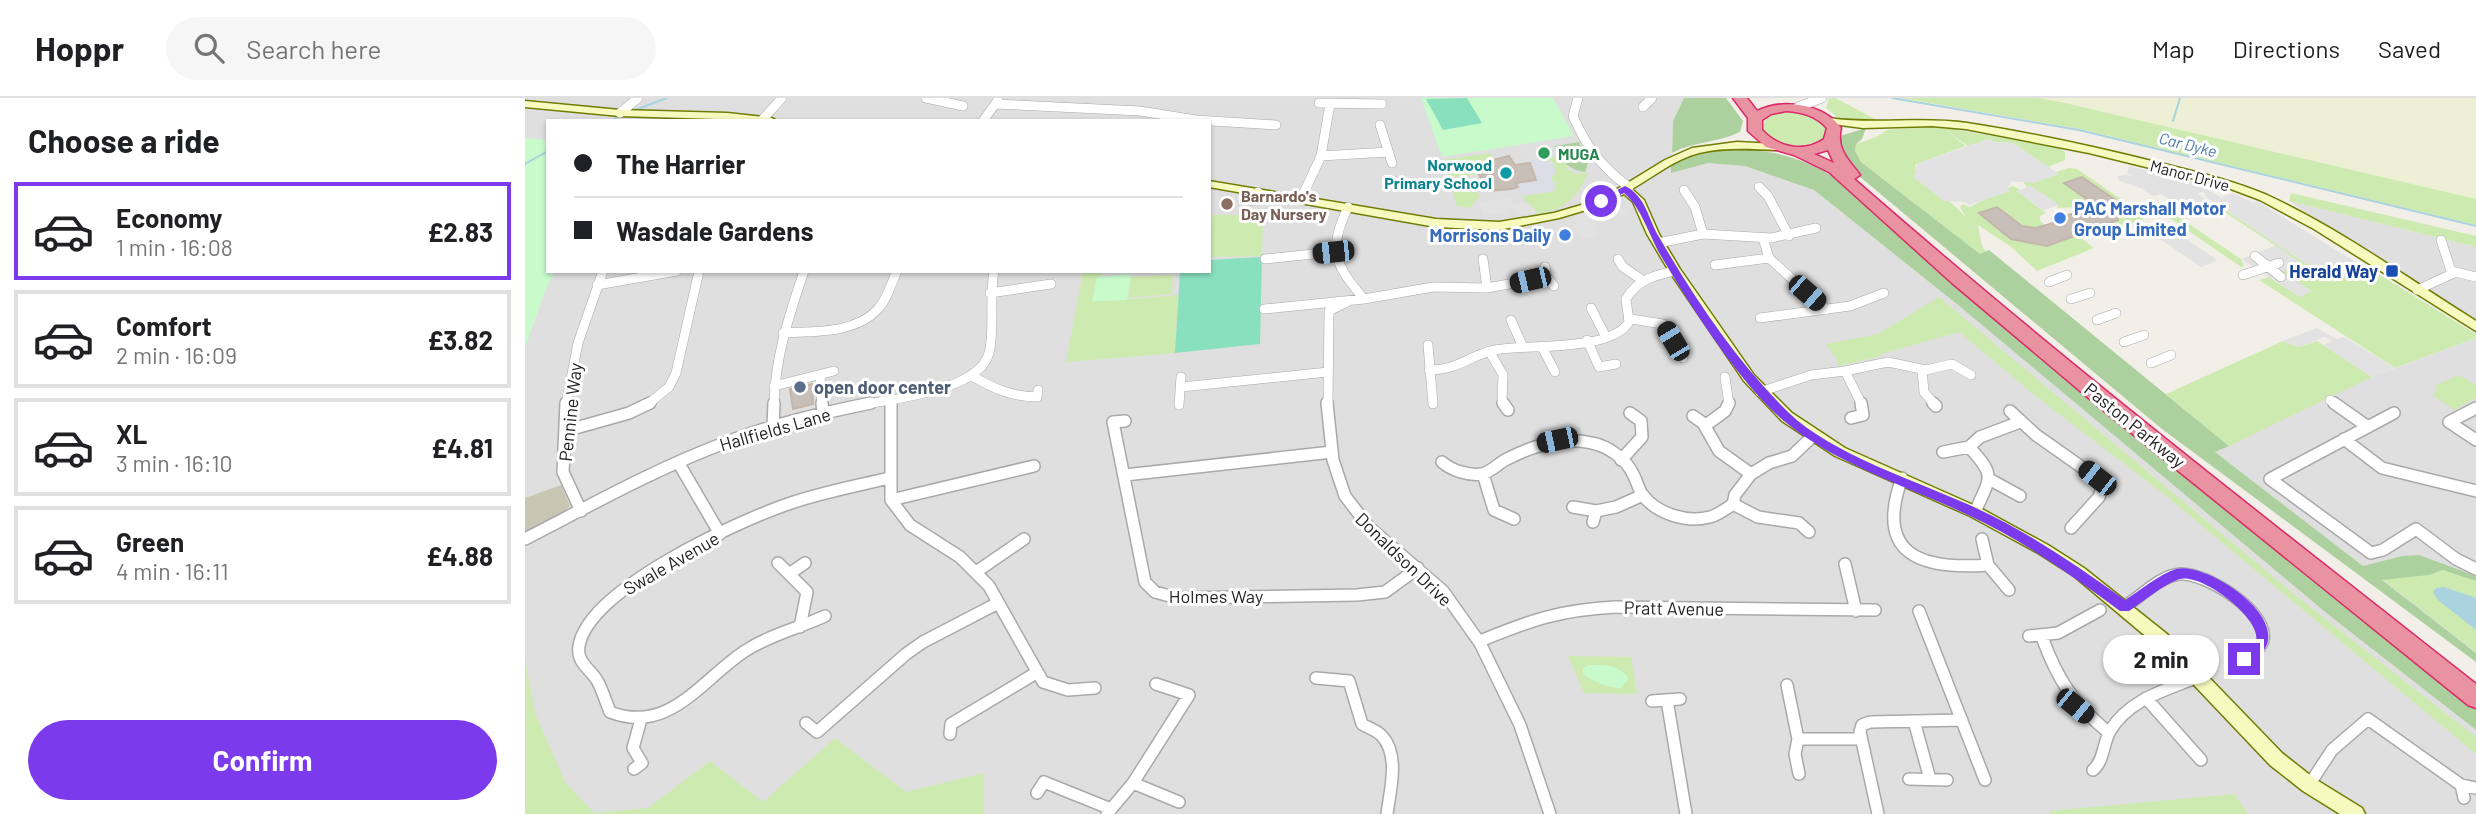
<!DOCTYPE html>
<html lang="en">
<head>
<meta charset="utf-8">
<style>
	:root { --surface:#fff; --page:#f6f6f6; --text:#202124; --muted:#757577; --line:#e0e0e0; --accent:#7c3aed }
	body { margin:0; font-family:Barlow,sans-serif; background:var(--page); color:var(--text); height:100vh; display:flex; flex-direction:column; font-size:26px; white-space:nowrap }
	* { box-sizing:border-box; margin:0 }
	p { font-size:23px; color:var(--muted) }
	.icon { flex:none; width:38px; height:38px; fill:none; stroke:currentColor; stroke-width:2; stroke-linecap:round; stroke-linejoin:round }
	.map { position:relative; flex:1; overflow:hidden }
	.panel { display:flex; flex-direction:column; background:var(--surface); width:525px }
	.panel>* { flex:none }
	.guide { position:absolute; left:21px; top:21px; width:665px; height:154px; border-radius:0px; box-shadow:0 2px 5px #0004; display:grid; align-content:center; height:154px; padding:0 28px; background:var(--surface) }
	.end { position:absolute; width:32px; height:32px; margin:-16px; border:9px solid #7c3aed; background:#fff; box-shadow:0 0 0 4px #fff }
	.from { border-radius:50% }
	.bubble { position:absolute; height:49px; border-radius:24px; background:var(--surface); box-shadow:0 2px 5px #0004; font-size:23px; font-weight:700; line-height:49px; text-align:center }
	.car { position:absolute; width:21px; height:42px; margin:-21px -10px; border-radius:9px; box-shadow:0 0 5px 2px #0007; background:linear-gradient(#222 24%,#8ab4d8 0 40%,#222 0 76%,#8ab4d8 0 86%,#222 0) }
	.guide b { display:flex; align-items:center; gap:24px; height:66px; font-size:26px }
	.guide b+b { border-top:2px solid var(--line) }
	.guide i { width:18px; height:18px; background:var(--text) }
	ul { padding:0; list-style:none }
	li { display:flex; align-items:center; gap:21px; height:98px; margin:0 14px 10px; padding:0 14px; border:4px solid var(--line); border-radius:0px }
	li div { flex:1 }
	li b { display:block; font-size:26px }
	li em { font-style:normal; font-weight:700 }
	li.selected { border-color:var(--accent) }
	li>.icon { width:63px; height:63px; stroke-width:1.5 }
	h2 { padding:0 28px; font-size:32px; line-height:84px }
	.cta { display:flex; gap:14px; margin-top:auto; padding:14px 28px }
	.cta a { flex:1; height:80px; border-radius:42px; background:var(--accent); color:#fff; font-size:28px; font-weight:700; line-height:80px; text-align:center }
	header { display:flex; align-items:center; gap:42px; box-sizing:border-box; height:98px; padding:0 35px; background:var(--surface); border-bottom:2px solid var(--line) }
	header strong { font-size:33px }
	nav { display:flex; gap:38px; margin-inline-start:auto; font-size:24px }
	.search { width:490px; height:63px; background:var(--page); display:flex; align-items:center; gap:18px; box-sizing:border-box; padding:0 24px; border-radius:38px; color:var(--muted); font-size:26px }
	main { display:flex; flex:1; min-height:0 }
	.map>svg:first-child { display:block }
	.residential { fill:#e0dfdf; fill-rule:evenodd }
	.construction { fill:#c7c7b4 }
	.farmland { fill:#eef0d5 }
	.grass { fill:#cdebb0 }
	.forest { fill:#add19e }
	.park { fill:#c8facc }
	.pitch { fill:#88e0be }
	.parking { fill:#e2e2e2 }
	.plaza { fill:#dddde8 }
	.water { fill:#aad3df }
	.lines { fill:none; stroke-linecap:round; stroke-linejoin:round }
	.stream { stroke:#aad3df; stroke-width:2 }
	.building { fill:#c7bfb8; stroke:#c4b6ab; stroke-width:2 }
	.street-far1-casing { stroke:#a9a9a9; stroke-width:10 }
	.street-casing { stroke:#a9a9a9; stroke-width:14 }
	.secondary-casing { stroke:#707d05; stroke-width:3 }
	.highway-casing { stroke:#dc2a67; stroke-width:3 }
	.street-far1 { stroke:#fff; stroke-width:9 }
	.street { stroke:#fff; stroke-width:11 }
	.secondary { fill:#f7fabf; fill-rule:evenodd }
	.highway { fill:#e892a2; fill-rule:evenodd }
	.route { fill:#7c3aed }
	.leisure-dot { fill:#2e9e5b; stroke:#fff; stroke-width:2.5 }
	.culture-dot { fill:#0f9aa8; stroke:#fff; stroke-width:2.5 }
	.education-dot { fill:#8d6e63; stroke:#fff; stroke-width:2.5 }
	.shop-dot { fill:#3f7fe0; stroke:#fff; stroke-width:2.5 }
	.transit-dot { fill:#1a4fb4; stroke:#fff; stroke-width:2.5 }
	.service-dot { fill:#5c6f8a; stroke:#fff; stroke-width:2.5 }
	.labels { text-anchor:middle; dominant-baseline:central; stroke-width:6; stroke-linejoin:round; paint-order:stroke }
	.far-water-label { font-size:16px; font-style:italic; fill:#4a7aab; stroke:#fff }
	.far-leisure-label { font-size:16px; font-weight:bold; fill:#27864d; stroke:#fff; text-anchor:start }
	.far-culture-label { font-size:16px; font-weight:bold; fill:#0d838f; stroke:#fff; text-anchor:end }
	.far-street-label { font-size:16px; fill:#222; stroke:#fff }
	.far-education-label { font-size:16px; font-weight:bold; fill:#785e54; stroke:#fff; text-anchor:start }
	.shop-label { font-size:18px; font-weight:bold; fill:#366cbe; stroke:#fff; text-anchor:start }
	.transit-label { font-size:18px; font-weight:bold; fill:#164399; stroke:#fff; text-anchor:end }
	.service-label { font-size:18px; font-weight:bold; fill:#4e5e75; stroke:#fff; text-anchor:start }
	.street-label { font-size:18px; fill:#222; stroke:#fff }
</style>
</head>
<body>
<header>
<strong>Hoppr</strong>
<div class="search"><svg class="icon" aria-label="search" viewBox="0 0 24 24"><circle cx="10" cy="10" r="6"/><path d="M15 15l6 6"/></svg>Search here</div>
<nav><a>Map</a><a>Directions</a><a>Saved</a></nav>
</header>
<main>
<section class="panel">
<h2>Choose a ride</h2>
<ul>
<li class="selected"><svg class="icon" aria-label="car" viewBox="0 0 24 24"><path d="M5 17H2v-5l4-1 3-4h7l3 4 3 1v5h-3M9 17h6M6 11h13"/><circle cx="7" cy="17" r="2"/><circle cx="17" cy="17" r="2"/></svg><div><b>Economy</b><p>1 min · 16:08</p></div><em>£2.83</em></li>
<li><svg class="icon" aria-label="car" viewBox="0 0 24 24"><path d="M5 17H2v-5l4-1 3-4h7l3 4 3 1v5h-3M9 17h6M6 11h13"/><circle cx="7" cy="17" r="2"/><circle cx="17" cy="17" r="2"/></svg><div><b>Comfort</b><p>2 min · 16:09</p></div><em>£3.82</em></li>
<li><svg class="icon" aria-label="car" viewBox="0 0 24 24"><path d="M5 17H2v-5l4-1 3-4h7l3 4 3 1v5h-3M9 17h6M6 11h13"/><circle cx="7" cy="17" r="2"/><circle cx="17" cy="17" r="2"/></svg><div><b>XL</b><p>3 min · 16:10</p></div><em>£4.81</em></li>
<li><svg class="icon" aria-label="car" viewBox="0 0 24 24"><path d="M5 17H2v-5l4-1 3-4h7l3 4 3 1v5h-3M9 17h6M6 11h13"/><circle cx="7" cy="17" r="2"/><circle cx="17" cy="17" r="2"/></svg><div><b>Green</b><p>4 min · 16:11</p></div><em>£4.88</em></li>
</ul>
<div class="cta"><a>Confirm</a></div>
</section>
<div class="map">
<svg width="1951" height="716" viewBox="0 0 1951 716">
	<rect width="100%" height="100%" fill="#f2efe9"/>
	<!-- residential -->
	<path class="residential" d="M0 0H1159L1148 23 1146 74 1183 65 1220 68 1289 92 1433 207 1805 518 1951 632V716H0ZM23 23H684V173H23Z
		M1764 103 1951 149V223Z
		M1951 240V555L1690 354 1828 286Z"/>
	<!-- construction -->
	<path class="construction" d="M36 387 45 408 37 416 0 434V400Z"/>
	<!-- farmland -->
	<path class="farmland" d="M1513 0H1951V101L1540 5Z"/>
	<!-- grass -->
	<path class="grass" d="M1304 0H1310L1354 23 1316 22 1301 10Z
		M1376 0H1513L1540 5 1951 101V127L1555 31Z
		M1272 13 1291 19 1303 29 1301 40C1282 50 1246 54 1237 28L1244 17Z
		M1401 29 1428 31 1534 50 1540 54V62L1523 69 1488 45 1469 44 1464 41 1443 48 1420 32 1441 48 1391 66 1390 70 1442 120 1435 110 1437 106 1445 109 1487 88 1495 91 1492 93 1521 115 1515 118V122L1520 128C1500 134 1488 121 1472 109L1454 116C1492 146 1504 155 1552 137L1569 150 1512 173 1485 148 1453 127 1457 148 1461 154 1455 156 1336 64 1330 53 1331 46 1351 39 1362 32Z
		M965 55 968 63 955 65 957 73 953 76 924 80 917 62Z
		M1033 59 1032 62 1043 67 1041 71 1054 77 1056 74 1063 76C1049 102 1043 109 1014 116L1001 105 998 98 1028 93 1031 90 1030 87 1033 84 1029 85 1026 80 1031 73 1028 68 1031 67 1021 60Z
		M1544 70 1552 71 1616 115 1618 121 1597 129 1587 125 1593 122 1592 103 1557 79 1566 111 1558 114 1552 109 1532 110 1533 107 1506 88 1502 89 1498 83 1533 76 1531 74Z
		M939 79 955 98 945 110 932 108 924 81Z
		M1766 95 1951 138V149L1764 103Z
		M1691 106 1809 184 1842 169 1951 236V240L1870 270 1734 182 1744 179 1775 199 1757 173 1775 164 1689 107Z
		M1639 109 1716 161 1719 168 1716 169 1633 112Z
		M687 117H738L737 158 684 159Z
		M558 173H577L576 179H572L584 203 653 197 650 255 541 264Z
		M648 177 647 196 603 200 605 179Z
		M1414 199 1770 497 1951 639V656L1640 397 1513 300 1434 234 1356 256 1357 258 1312 268 1313 263 1301 246 1353 236Z
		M1758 243 1773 249 1792 243 1847 279 1704 348 1641 296Z
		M1934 277 1951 287V300L1929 312 1907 297 1913 291 1909 288Z
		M1918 472 1951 483V554L1857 481 1904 477Z
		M1043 558 1106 559 1112 596 1059 595Z
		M0 561 10 615 40 684 69 715 123 710 185 663 238 704 310 640 381 694 459 675V716H0Z
		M1709 696 1723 716H1526L1524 713Z"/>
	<!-- forest -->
	<path class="forest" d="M1159 0H1201L1218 23 1215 34C1193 45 1169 43 1147 55L1148 23Z
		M1341 30 1337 41 1331 46 1330 53 1336 64 1455 156 1464 152 1704 348 1690 354 1838 468 1877 458 1894 457 1951 478V483L1918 472 1904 477 1857 482 1951 555V564L1637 331 1322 68 1312 39Z
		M1054 44C1059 55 1066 63 1060 74 1043 72 1037 63 1030 48Z
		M1192 51C1240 51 1272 55 1314 82L1526 266 1951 612V632L1805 518 1433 207 1289 92 1220 68 1183 65 1146 75V65Z"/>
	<!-- park -->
	<path class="park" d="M896 0H1028L1049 38 917 59Z
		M0 40 23 42V173H30L20 193 0 250Z
		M606 176 602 202 567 203 572 179Z
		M1063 567C1081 567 1091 566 1104 580L1096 591C1083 589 1068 584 1058 576V571Z"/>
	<!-- pitch -->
	<path class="pitch" d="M942 0 957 25 918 32 901 1Z
		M737 159 735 246 650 255 655 173H684V162Z"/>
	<!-- parking -->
	<path class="parking" d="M1464 41 1469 44 1488 45 1534 76 1509 85 1487 83 1482 90 1486 93 1444 107 1440 104 1419 103 1387 78 1391 76 1390 70 1393 68 1391 66Z
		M1604 68 1680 87V90L1700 102 1697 99 1708 95 1728 105 1732 103 1840 170 1809 184 1678 97 1682 96 1677 94 1673 96 1688 106 1653 119 1639 109 1649 105 1636 96 1628 98 1615 90 1595 83 1592 79 1601 76 1608 79 1602 75Z
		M1506 88 1534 107 1518 112 1491 93Z
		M985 100 988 106 1003 105 1013 115 994 117 990 111 983 109 980 110 982 114 958 118 953 104Z
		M1090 107 1092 111 1099 110 1102 115 1070 120 1072 126 1068 128 1074 138 1056 142 1048 128 1052 126 1047 118 1064 115 1062 112Z
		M1638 126 1691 161 1692 163 1676 169 1622 132Z
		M1751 147 1776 165 1758 174 1787 193 1775 199 1716 161Z
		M1792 230 1812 241 1819 239 1870 270 1847 279 1798 247 1807 243 1800 239 1773 249 1758 243Z"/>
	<!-- plaza -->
	<path class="plaza" d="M1021 60 1031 73 1026 80 1031 90 1028 93 998 98 989 83 1009 79 1010 73 1003 63Z"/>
	<!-- water -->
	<path class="water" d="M1919 489 1951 500V532L1913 502 1908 494 1911 490Z"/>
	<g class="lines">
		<!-- stream -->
		<path class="stream" d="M1367 0 1554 32 1951 128
			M110 12 142 0
			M85 23 93 19
			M1648 23 1655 0
			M0 66 23 53"/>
	</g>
	<!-- building -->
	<path class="building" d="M984 58 990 67 1005 65 1011 82 991 85 993 89 987 91 963 93 953 75 957 72 955 65Z
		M1557 79 1592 103 1593 122 1522 148 1486 141 1454 115 1472 109 1497 128 1511 130 1532 124 1528 121 1573 109 1539 85Z
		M287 286 288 306 268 311 265 291Z"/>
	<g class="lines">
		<!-- street-far1 casing -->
		<g class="street-far1-casing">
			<path id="street-far1" d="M401 0 438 8
				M1053 0 1048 18C1061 48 1077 70 1104 89
				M794 5 857 6
				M470 6 615 13 671 22 751 27
				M1118 9 1127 0
				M1273 9 1297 0
				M95 15 113 0
				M238 21 257 0
				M458 23 473 2
				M855 27 867 65
				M796 58 863 54
				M1234 89 1243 98 1264 138
				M776 101 796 58 805 6
				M727 103 733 94
				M823 109C803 152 809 166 839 201
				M1178 136 1246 140 1291 130
				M1133 145 1178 136 1170 109 1159 92
				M1730 158 1756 179
				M1244 160 1301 212
				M740 161 808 154
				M958 161 962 190
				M1093 161 1098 169 1117 182
				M1190 167 1244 160 1238 140
				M1020 169 1022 179 1029 188
				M1926 173 1951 179
				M1718 177 1754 165
				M1524 184 1542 177
				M72 187 152 173
				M1892 192 1927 176 1916 142
				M465 195 526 186
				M1546 201 1565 195
				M1066 210 1081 239
				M739 211 839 201 908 189 962 190 1022 179
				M1235 220 1325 208 1359 195
				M1106 221 1138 226 1158 260
				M986 222 997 247
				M1572 222 1591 215
				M258 235C289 233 329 236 352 212 362 202 366 186 372 173
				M1062 242 1074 269 1091 266
				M1599 244 1619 237
				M903 247 908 306
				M1017 249 1030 274
				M964 253 978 277 977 303 979 307
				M1626 265 1646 257
				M904 272C935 272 944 257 970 252 1002 246 1086 254 1104 224L1101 201C1112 182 1130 177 1150 173
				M1397 272 1399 294 1410 307
				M1320 273 1363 264 1401 272 1427 266 1446 277
				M295 277 297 307
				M447 278C468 290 487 299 512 299L513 292
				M1200 279 1204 307
				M249 288 309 273
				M656 289 803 274
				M1235 294 1286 277 1320 273 1337 307
				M366 301V307
				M1805 302 1812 307
				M41 307 53 245 78 173
				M122 307 144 289 151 275 174 173
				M249 307C250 259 264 218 279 173
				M337 307C370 300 454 293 464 255 470 234 464 199 469 173
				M654 307 656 279
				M803 307 804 213 824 203"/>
		</g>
		<!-- street casing -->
		<g class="street-casing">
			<path id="street" d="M41 305 38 374 56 413
				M297 305 298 316
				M366 305V402L385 427 435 459 464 488 518 584 543 592 570 590
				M802 305 808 362 820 398 844 429 918 493 955 545 995 627 1025 716
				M978 305 983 312
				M1408 305 1411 308
				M1809 305 1843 329
				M1951 310 1924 324 1951 342
				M1485 313 1511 337 1572 380 1577 390 1574 399 1546 430
				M1869 315 1745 381 1846 455 1858 452 1891 431 1931 461 1951 471
				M1168 318 1178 325 1194 353 1226 376
				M1326 320 1338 317 1336 305
				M600 323 588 324 620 484 630 494 652 500 832 497 860 494 893 470
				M1181 327 1200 313 1204 305
				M248 328 249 305
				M40 333 104 315 125 305
				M1819 341 1857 370 1951 393
				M1444 349C1472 379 1465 379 1450 414
				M1418 354 1444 349 1455 339 1495 324
				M1096 362 1117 339 1116 323 1105 315
				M153 364 195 436
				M917 364C926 372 943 378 957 376 964 375 973 366 980 362 1007 348 1036 338 1067 345 1083 348 1101 361 1108 376 1112 383 1113 390 1117 396 1131 416 1162 425 1185 419 1193 417 1201 411 1208 406L1210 397 1226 376 1244 365 1267 358 1288 338
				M958 376 969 412 989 421
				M600 377 807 354
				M1377 380C1349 457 1396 472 1463 467
				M1464 381 1495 398
				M366 402 509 368
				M1208 406 1233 419 1274 425 1284 434
				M1048 409 1071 413 1068 424
				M1071 413 1091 409 1118 397
				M0 441C66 407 132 370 202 344 248 326 297 315 346 305
				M1457 441 1463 467 1484 492
				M253 465 282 494 275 529
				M1320 466 1331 513
				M451 474 499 441
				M264 476 280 465
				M1599 509C1616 499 1634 478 1655 476 1680 474 1744 514 1738 542 1735 555 1716 564 1706 571
				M1394 513 1460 682
				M300 518C274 530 244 537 220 553 176 582 144 637 85 614 81 604 78 594 73 584 66 571 51 565 54 548 63 491 215 422 266 405 298 394 331 388 364 380
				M1504 538 1533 535 1575 512
				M1517 539C1533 583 1548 605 1584 635
				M955 543C1006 522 1035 512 1090 509L1350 512
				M791 580 824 583 837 626C843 630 852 632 857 638 875 658 865 692 862 716
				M1262 587 1273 641 1270 656 1274 676
				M1621 600 1676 662
				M1142 602 1161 716
				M1127 603 1155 601
				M1389 623 1405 681
				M281 625 292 634 381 556 398 544 473 505
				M425 636 426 626 511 575
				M1273 641H1336
				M109 671 117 665 108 650 116 621
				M1568 672C1579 663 1578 645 1585 633 1604 601 1641 592 1673 579
				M1384 681 1422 682
				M608 685 654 704
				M1784 687 1807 652 1843 621 1936 687
				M512 695 519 684 586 711
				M1939 700 1936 687 1951 690
				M582 716 608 685 664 597 631 586
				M1353 716 1335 634 1337 627 1345 624 1437 622"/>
		</g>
		<!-- secondary casing -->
		<g class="secondary-casing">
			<path id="secondary" d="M0 3 95 12 202 15 247 20 252 23 95 18 0 9Z
				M1304 20C1350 27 1396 18 1442 25 1507 35 1571 49 1635 65 1671 74 1707 82 1742 97 1816 131 1882 180 1951 223V233L1789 131 1735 102 1698 88 1564 55 1441 31 1407 28 1338 30 1300 25 1299 23Z
				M1212 44 1251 46 1256 49 1251 52C1226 51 1199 49 1174 55 1150 61 1128 79 1107 91L1119 102 1134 136 1155 171 1229 277 1267 315 1320 350 1455 410 1523 447 1559 470 1642 536 1757 655 1790 681 1837 710 1840 716H1815L1778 693 1745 667 1630 546 1549 478 1513 455 1445 418 1310 358 1257 323 1219 283 1144 173 1122 136 1108 104 1099 96 1071 109 1034 120 974 132 911 129 684 89V83L911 121 974 124 1029 115 1063 105 1096 89 1140 62 1167 50Z"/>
		</g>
		<!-- highway casing -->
		<g class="highway-casing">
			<path id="highway" d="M1208 0H1222L1232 13C1258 0 1299 6 1316 30 1311 51 1323 61 1335 77L1329 81C1530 257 1741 421 1951 586V610L1943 607 1573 308 1427 185 1304 74 1269 57 1241 49 1223 33V20ZM1261 13C1278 14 1291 18 1302 30L1299 41C1279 55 1254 50 1237 32V22L1246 16ZM1303 52 1309 65 1289 56Z"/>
		</g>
		<!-- street-far1 -->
		<use href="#street-far1" class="street-far1"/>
		<!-- street -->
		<use href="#street" class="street"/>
		<!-- secondary -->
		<use href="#secondary" class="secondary"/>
		<!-- highway -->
		<use href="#highway" class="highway"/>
	</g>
	<!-- route -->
	<path class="route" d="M1100 88C1121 98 1123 121 1134 139 1170 201 1212 264 1263 314 1307 357 1395 384 1451 410 1505 435 1552 468 1600 502 1615 493 1634 476 1651 471 1683 463 1774 525 1733 558 1727 563 1723 568 1715 565V557L1731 544C1738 521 1677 475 1655 481 1640 485 1618 504 1604 513H1595C1546 477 1498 442 1443 417 1382 388 1312 367 1259 323 1215 286 1166 209 1136 158 1124 138 1117 110 1099 95L1079 105 1071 103Z"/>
	<!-- markers -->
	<circle class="leisure-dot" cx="1019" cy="55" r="7"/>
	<circle class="culture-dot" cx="981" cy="75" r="7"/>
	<circle class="education-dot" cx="702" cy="106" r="7"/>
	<g class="shop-dot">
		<circle cx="1535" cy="120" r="7"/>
		<circle cx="1040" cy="137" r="7"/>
	</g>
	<rect class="transit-dot" x="1860" y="166" width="14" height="14" rx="3.5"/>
	<circle class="service-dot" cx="275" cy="289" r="7"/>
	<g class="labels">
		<!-- far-water labels -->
		<g class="far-water-label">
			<text transform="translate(1663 46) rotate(14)">Car Dyke</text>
		</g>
		<!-- far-leisure labels -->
		<g class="far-leisure-label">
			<text x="1033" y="55">MUGA</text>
		</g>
		<!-- far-culture labels -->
		<g class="far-culture-label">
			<text x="967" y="66">Norwood<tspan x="967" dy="18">Primary School</tspan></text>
		</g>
		<!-- far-street labels -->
		<g class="far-street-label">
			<text transform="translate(1665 77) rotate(15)">Manor Drive</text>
		</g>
		<!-- far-education labels -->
		<g class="far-education-label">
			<text x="716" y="97">Barnardo's<tspan x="716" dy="18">Day Nursery</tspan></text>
		</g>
		<!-- shop labels -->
		<g class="shop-label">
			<text x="1549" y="110">PAC Marshall Motor<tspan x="1549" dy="21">Group Limited</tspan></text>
			<text x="1026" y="137" text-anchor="end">Morrisons Daily</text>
		</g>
		<!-- transit labels -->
		<g class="transit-label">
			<text x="1853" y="173">Herald Way</text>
		</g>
		<!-- service labels -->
		<g class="service-label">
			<text x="289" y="289">open door center</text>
		</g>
		<!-- street labels -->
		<g class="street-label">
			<text transform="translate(45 314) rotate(-84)">Pennine Way</text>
			<text transform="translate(1610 327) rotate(39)">Paston Parkway</text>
			<text transform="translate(250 331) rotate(-16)">Hallfields Lane</text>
			<text transform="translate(879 461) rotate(44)">Donaldson Drive</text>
			<text transform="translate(146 465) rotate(-30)">Swale Avenue</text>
			<text x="691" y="498">Holmes Way</text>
			<text transform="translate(1149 510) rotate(1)">Pratt Avenue</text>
		</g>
	</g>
</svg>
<i class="end from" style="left:1076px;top:103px"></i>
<i class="end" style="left:1719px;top:561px"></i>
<div class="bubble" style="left:1578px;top:537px;width:116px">2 min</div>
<i class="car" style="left:808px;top:154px;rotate:264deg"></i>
<i class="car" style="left:1005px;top:182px;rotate:257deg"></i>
<i class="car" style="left:1282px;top:195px;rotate:131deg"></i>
<i class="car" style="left:1148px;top:243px;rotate:329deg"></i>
<i class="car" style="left:1032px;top:342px;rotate:258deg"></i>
<i class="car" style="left:1572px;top:380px;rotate:308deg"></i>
<i class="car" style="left:1550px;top:608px;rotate:129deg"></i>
<div class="guide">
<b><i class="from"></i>The Harrier</b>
<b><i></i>Wasdale Gardens</b>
</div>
</div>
</main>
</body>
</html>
